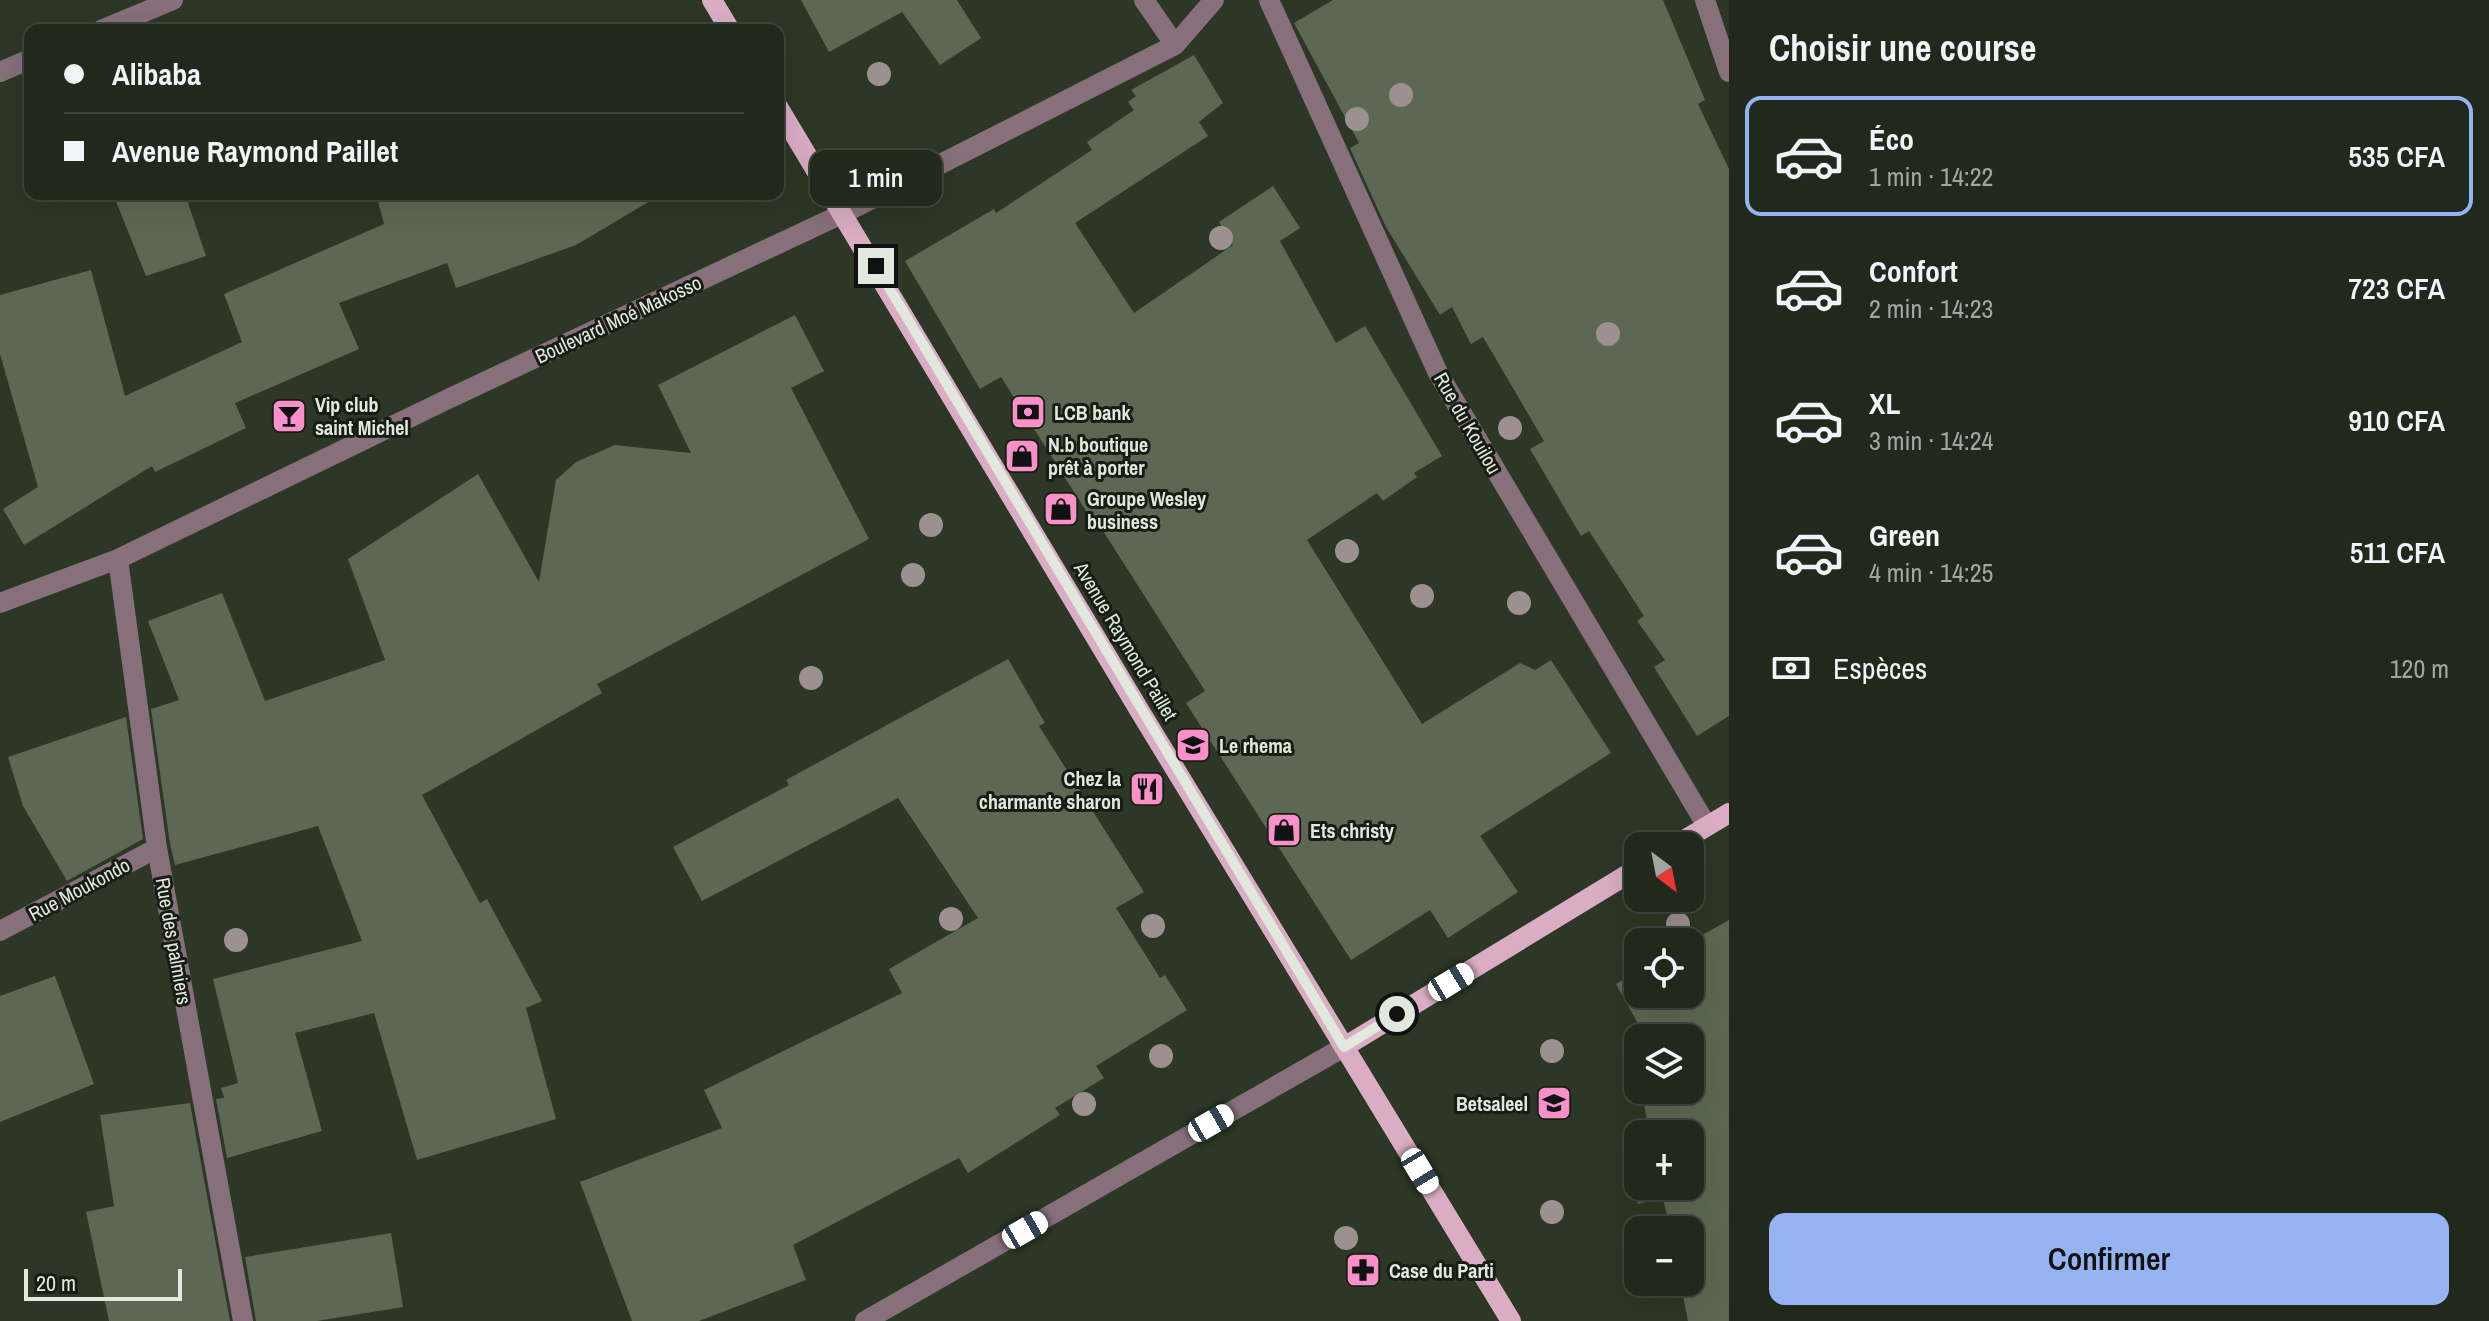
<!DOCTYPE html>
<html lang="fr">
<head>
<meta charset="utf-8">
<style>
	:root { --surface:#21291c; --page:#293125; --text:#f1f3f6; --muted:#a2a6a3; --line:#3e453b; --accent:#95b2f1 }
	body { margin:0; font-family:"Archivo Narrow",sans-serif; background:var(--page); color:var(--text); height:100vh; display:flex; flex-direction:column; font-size:30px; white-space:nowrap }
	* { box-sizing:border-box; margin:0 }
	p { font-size:26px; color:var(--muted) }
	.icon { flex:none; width:44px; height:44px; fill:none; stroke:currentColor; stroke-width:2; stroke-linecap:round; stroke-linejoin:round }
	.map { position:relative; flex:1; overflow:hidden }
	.side { display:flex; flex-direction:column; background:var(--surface); width:760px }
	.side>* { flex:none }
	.banner { position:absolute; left:24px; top:24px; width:760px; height:176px; border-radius:16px; box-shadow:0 8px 32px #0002,0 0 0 2px var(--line); display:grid; align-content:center; height:176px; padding:0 40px; background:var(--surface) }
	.needle { width:52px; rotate:148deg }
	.controls { position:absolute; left:1624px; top:832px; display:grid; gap:16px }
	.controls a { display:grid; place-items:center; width:80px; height:80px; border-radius:16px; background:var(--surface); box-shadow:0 8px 32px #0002,0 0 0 2px var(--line); font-size:40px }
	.scale { position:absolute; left:24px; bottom:20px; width:158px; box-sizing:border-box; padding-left:8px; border:4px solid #e1e8dd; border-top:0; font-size:22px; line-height:28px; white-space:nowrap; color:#e1e8dd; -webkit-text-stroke:6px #181d14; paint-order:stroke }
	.end { position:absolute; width:36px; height:36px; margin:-18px; border:10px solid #e1e8dd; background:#111; box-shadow:0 0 0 4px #111 }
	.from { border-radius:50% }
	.bubble { position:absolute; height:56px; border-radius:16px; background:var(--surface); box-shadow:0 8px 32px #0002,0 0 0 2px var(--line); font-size:26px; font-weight:600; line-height:56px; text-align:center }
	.car { position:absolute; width:24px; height:48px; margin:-24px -12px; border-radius:10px; box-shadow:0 0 6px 2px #0007; background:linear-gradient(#fff 24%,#345 0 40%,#fff 0 76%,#345 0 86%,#fff 0) }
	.banner b { display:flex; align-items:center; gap:28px; height:76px; font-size:30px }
	.banner b+b { border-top:2px solid var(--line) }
	.banner i { width:20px; height:20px; background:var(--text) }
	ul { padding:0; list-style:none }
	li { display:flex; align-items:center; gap:24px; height:120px; margin:0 16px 12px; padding:0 24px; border:4px solid transparent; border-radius:16px }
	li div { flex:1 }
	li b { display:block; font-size:30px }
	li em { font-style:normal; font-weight:600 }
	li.on { border-color:var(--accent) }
	li>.icon { width:72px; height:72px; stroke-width:1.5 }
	h2 { padding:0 40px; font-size:36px; line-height:96px }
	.pay { display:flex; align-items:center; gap:20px; height:88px; padding:0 40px; font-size:30px }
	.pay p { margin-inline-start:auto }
	.cta { display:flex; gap:16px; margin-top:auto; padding:16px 40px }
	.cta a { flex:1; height:92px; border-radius:16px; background:var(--accent); color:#111; font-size:32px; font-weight:600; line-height:92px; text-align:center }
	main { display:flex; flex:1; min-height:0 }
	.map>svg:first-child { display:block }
	.building { fill:#5c6854 }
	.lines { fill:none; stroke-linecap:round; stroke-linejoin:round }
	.minor { stroke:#87707c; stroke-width:20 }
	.major { stroke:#daadc4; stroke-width:20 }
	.tree { fill:#9c9090 }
	.route { stroke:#e1e8dd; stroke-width:10 }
	.labels { text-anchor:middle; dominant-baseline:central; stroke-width:6; stroke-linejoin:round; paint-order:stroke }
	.street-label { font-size:20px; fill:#e1e8dd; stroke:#181d14 }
	.poi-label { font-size:20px; font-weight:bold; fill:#e1e8dd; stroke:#181d14; text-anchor:start }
</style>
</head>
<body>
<main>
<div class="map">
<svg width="1729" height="1321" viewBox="0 0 1729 1321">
	<rect width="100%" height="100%" fill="#2c3725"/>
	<!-- building -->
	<path class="building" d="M801 0H957L981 38 940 65 902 12 829 52Z
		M1333 0H1663L1705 100 1698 104 1729 169V716L1697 736 1654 667 1665 660 1637 621 1644 616 1589 531 1581 536 1530 449 1544 441 1483 337 1471 344 1452 307 1440 315 1386 227 1350 148 1359 143 1294 23Z
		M1194 55 1223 103 1199 122 1208 136 1075 223 1134 313 1233 245 1219 222 1273 186 1300 228 1280 241 1336 343 1365 326 1442 456 1414 473 1417 477 1383 501 1377 493 1307 540 1422 724 1520 663 1535 670 1551 660 1611 753 1480 836 1518 892 1448 938 1430 910 1351 960 1186 703 1205 691 1098 523 1095 525 1001 377 980 389 905 261 994 209 996 213 1092 150 1087 142 1134 110 1128 102 1136 96 1131 90Z
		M113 194H185L206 256 146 276Z
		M376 194H662L576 245 456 288 447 263 339 303 359 349 235 403 246 428 155 472 152 466 24 545 3 509 38 487 0 354V295L91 270 125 396 242 342 224 294 384 224Z
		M795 315 824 371 791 388 869 539 597 684 602 693 422 795 480 903 487 899 542 1001 526 1008 556 1119 417 1160 374 1013 295 1033 322 1131 227 1158 216 1099 224 1098 221 1088 238 1083 213 979 362 941 318 826 175 865 170 844 151 709 179 700 148 621 222 593 265 701 385 660 348 559 478 474 539 582 556 480 576 462 615 445 691 453 658 385Z
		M1008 659 1045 723 1039 726 1144 892 1116 908 1160 978 1165 975 1187 1010 1096 1066 1104 1078 1055 1108 1060 1115 968 1173 959 1158 793 1245 806 1280 699 1321H632L580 1182 722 1128 704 1090 902 993 889 969 978 918 898 798 702 901 673 847 789 785 786 780Z
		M126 717 143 839 67 881 23 806 8 757Z
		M1729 920V1321H1688L1680 1282H1690V1230H1670L1663 1198 1638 1204 1629 1163 1638 1161V1186H1690V1134H1650L1641 1090H1690V1038H1646L1616 984 1638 972V994H1690V942Z
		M55 976 94 1084 0 1122V996Z
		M190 1103 230 1321H109L86 1212 114 1206 100 1115Z
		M391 1233 403 1307 317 1321H256L245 1257Z"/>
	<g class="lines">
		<!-- minor -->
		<path class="minor" d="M1144 0 1175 45
			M1269 0 1438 373 1707 826
			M1705 0 1729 72
			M101 30 173 0
			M0 72 30 59
			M118 559 157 848 243 1321
			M0 603 118 559 448 399 844 213 1175 45 1214 0
			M0 931 157 848
			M865 1321 1344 1047"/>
		<!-- major -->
		<path class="major" d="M712 0 730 30
			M778 107 1141 713 1511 1321
			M1674 846 1729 813
			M1344 1047 1638 868"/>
	</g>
	<!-- trees -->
	<g class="tree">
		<circle cx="879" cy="74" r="12"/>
		<circle cx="1401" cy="95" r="12"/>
		<circle cx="1357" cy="119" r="12"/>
		<circle cx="1221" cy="238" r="12"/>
		<circle cx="1608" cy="334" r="12"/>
		<circle cx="1510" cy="428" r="12"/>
		<circle cx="931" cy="525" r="12"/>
		<circle cx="1347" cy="551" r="12"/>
		<circle cx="913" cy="575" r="12"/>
		<circle cx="1422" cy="596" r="12"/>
		<circle cx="1519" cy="603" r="12"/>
		<circle cx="811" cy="678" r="12"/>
		<circle cx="951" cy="919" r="12"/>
		<circle cx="1678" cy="924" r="12"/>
		<circle cx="1153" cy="926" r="12"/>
		<circle cx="236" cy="940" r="12"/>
		<circle cx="1552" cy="1051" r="12"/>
		<circle cx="1161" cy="1056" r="12"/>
		<circle cx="1084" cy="1104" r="12"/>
		<circle cx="1552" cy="1212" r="12"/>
		<circle cx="1346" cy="1238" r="12"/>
	</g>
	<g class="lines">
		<!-- route -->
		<path class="route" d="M876 266 1344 1047 1397 1014"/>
	</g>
	<!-- icons -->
	<defs>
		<g id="bank-square" transform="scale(1.8)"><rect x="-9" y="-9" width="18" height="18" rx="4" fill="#f990ca" stroke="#181d14"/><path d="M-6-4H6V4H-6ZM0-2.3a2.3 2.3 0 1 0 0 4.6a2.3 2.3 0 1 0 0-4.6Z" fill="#111"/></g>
		<g id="bar-square" transform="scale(1.8)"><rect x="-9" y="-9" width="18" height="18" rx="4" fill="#f990ca" stroke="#181d14"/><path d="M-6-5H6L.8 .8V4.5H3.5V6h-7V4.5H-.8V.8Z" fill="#111"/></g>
		<g id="shop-square" transform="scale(1.8)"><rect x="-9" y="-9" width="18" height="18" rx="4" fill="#f990ca" stroke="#181d14"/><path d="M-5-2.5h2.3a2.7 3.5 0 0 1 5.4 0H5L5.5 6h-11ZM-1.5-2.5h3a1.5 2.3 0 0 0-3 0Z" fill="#111"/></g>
		<g id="school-square" transform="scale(1.8)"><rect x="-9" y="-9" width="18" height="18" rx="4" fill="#f990ca" stroke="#181d14"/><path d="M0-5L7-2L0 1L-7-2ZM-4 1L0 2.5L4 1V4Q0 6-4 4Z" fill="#111"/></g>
		<g id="restaurant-square" transform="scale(1.8)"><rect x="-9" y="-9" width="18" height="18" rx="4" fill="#f990ca" stroke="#181d14"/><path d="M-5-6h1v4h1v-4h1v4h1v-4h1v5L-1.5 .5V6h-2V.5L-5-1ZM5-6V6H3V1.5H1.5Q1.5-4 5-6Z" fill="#111"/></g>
		<g id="pharmacy-square" transform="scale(1.8)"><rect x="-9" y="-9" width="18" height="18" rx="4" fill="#f990ca" stroke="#181d14"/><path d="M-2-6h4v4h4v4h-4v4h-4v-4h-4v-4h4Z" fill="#111"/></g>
	</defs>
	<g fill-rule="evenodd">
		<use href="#bank-square" x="1028" y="412"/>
		<use href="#bar-square" x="289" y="416"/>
		<use href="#shop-square" x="1022" y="456"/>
		<use href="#shop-square" x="1061" y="509"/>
		<use href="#school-square" x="1193" y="745"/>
		<use href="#restaurant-square" x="1147" y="789"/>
		<use href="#shop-square" x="1284" y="830"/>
		<use href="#school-square" x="1554" y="1103"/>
		<use href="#pharmacy-square" x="1363" y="1270"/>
	</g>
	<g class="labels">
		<!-- street labels -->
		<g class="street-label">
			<text transform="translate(618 319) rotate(-25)">Boulevard Moé Makosso</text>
			<text transform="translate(1468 423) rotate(60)">Rue du Kouilou</text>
			<text transform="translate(1126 641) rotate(59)">Avenue Raymond Paillet</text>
			<text transform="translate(79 889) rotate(-28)">Rue Moukondo</text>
			<text transform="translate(174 941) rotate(80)">Rue des palmiers</text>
		</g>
		<!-- poi labels -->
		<g class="poi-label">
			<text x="315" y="404">Vip club<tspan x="315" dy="23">saint Michel</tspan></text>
			<text x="1054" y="412">LCB bank</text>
			<text x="1048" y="444">N.b boutique<tspan x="1048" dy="23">prêt à porter</tspan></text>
			<text x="1087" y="498">Groupe Wesley<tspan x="1087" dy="23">business</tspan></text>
			<text x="1219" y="745">Le rhema</text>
			<text x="1121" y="778" text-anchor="end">Chez la<tspan x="1121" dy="23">charmante sharon</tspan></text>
			<text x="1310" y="830">Ets christy</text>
			<text x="1528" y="1103" text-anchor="end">Betsaleel</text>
			<text x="1389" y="1270">Case du Parti</text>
		</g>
	</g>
</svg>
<div class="controls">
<a><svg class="needle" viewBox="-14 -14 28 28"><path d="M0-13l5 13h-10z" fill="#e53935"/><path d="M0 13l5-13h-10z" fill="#a2a6a3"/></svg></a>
<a><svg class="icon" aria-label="locate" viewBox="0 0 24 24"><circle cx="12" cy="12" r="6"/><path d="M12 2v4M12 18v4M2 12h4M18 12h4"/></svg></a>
<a><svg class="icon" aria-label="layers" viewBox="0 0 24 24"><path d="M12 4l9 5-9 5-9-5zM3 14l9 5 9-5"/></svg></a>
<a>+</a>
<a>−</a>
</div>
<div class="scale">20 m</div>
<i class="end from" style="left:1397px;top:1014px"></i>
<i class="end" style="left:876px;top:266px"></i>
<div class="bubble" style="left:810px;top:150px;width:132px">1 min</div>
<i class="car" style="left:1451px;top:982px;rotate:59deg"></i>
<i class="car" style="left:1211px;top:1123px;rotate:60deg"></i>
<i class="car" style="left:1420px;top:1171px;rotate:149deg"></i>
<i class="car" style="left:1025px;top:1230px;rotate:60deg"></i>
<div class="banner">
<b><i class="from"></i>Alibaba</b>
<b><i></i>Avenue Raymond Paillet</b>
</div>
</div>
<section class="side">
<h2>Choisir une course</h2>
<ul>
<li class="on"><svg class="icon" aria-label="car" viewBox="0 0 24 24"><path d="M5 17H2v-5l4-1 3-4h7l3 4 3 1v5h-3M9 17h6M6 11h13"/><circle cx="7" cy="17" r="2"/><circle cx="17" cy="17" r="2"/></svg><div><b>Éco</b><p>1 min · 14:22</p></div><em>535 CFA</em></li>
<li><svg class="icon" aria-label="car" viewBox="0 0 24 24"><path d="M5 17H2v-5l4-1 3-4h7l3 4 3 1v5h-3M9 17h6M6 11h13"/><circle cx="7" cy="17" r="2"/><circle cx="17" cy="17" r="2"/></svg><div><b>Confort</b><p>2 min · 14:23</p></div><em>723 CFA</em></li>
<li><svg class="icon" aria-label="car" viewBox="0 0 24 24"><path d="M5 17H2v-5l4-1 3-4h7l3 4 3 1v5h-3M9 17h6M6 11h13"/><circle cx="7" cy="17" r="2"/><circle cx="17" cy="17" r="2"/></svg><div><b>XL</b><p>3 min · 14:24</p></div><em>910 CFA</em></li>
<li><svg class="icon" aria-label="car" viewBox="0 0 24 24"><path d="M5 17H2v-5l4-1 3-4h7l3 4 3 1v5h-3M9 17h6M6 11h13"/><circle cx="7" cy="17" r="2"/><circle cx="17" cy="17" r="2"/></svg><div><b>Green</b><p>4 min · 14:25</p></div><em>511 CFA</em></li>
</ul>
<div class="pay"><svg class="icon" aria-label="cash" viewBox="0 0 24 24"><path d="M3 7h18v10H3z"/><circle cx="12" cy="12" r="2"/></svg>Espèces<p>120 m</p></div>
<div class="cta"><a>Confirmer</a></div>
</section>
</main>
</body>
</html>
